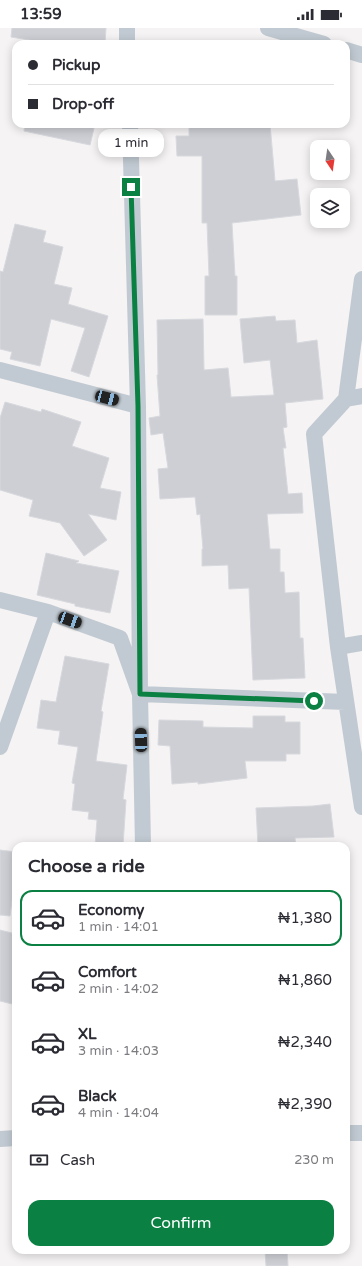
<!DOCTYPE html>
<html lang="en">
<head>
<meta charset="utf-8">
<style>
	:root { --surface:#fff; --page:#f7f7f7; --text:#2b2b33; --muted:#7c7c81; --line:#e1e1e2; --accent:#0b8043 }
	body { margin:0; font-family:"Varela Round",sans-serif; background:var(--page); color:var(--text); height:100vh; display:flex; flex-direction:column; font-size:15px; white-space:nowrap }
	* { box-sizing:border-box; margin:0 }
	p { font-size:13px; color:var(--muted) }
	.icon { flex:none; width:22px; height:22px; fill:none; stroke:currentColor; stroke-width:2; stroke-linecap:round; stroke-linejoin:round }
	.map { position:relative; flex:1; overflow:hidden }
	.side { position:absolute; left:12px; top:814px; width:338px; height:412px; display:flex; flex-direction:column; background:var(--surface); border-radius:12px; box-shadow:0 2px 10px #0003 }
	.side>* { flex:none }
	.hud { position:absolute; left:12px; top:12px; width:338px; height:88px; border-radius:12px; box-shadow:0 2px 10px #0003; display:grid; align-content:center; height:88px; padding:0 16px; background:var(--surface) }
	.needle { width:26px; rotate:167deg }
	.controls { position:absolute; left:310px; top:112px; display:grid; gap:8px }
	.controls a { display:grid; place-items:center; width:40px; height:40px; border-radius:8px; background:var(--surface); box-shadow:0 2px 10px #0003; font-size:20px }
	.end { position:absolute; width:18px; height:18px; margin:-9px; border:5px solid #0b8043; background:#fff; box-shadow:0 0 0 2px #fff }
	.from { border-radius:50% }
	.bubble { position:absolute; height:28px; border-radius:12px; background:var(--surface); box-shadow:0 2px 10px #0003; font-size:13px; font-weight:600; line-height:28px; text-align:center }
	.car { position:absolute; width:12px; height:24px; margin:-12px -6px; border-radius:5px; box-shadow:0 0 3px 1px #0007; background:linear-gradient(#222 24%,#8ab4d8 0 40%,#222 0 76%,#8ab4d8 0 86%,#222 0) }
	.hud b { display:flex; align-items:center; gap:14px; height:38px; font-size:15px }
	.hud b+b { border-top:1px solid var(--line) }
	.hud i { width:10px; height:10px; background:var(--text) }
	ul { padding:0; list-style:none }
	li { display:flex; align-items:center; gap:12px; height:56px; margin:0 8px 6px; padding:0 8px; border:2px solid transparent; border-radius:12px }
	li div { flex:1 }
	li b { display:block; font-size:15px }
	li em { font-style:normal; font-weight:600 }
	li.on { border-color:var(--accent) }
	li>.icon { width:36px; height:36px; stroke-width:1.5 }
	h2 { padding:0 16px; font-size:18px; line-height:48px }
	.pay { display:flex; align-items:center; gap:10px; height:44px; padding:0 16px; font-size:15px }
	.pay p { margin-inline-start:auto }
	.primary-button { display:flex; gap:8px; margin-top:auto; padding:8px 16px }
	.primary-button a { flex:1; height:46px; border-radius:12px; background:var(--accent); color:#fff; font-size:16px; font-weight:600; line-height:46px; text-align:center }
	.status { display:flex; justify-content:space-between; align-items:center; height:28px; padding:0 20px; background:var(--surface); direction:ltr }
	.status svg { height:11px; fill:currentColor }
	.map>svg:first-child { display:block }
	.building { fill:#cdcfd5; stroke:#d7d9de }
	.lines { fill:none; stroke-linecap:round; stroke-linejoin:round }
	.minor { stroke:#c1cad2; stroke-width:16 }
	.route { stroke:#0b8043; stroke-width:5 }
</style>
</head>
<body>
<div class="status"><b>13:59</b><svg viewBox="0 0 49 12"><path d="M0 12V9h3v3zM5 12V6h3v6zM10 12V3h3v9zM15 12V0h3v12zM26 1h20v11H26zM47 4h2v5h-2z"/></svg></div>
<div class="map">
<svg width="362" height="1238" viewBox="0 0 362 1238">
	<rect width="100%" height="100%" fill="#f5f3f3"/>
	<!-- building -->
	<path class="building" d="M12 0H106L105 16H54L11 9Z
		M25 96H95L90 117 24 103Z
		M189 96H270L275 153 297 151 301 187 232 195 235 248H237V287H205V248H209L207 195H202V128H177L176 108H189Z
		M15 196 46 203 43 214 63 219 54 256 72 260 68 276 108 288 89 349 71 343 85 300 51 291 40 338 10 331 12 324 0 321V243L3 244Z
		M275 288 276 293 295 292 297 315 317 312 323 371 285 375 287 399 283 400 286 420H283L288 466 302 465 303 485 267 486 270 521H280V544H284L285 565 299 564 300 610H303L305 650 253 652 249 560 229 561 228 537 202 538V521H203L200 486 197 487 195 469 160 471 158 441 168 440 163 405 151 407 149 390 160 388 157 347H158L157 292 203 291 204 342 228 340 231 369 274 367 270 332 244 335 240 291Z
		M5 374 41 384 42 381 81 394 72 418 109 430 100 460 121 464 116 492 88 486 107 512 84 528 60 495 29 488 33 472 0 462V390Z
		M46 525 79 533 76 535 119 543 110 585 75 578V576L37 567Z
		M65 628 109 636 101 683 103 684 96 733 127 737 123 771 126 772 123 818H95L97 792 88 791 89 784 72 782 75 756 72 755 78 719 58 716 60 703 37 700 41 672 56 674Z
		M253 688H285V694H300V726H286V733H245L247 750 198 756V754L172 756 170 718 158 717 159 692 203 693V699L253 700Z
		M330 776 334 809 295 810 296 818H258L256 780 313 778Z
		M0 822 16 824V843L10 888 0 887Z
		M0 902 16 906V977L0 973Z
		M265 1222H287L288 1238H266Z"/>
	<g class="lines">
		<!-- minor -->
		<path class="minor" d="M127 0V16
			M268 0 324 16
			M346 22 362 27
			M130 96 138 378 140 666 143 818
			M362 251 346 371 314 406 338 619 362 779
			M0 342 138 378
			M346 371 362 368
			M0 572 48 584 120 610 140 666 346 674
			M338 619 362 615
			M0 719 48 584
			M346 1105H362
			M0 1111 16 1110"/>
	</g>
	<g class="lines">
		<!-- route -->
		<path class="route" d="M131 159 138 378 140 666 314 673"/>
	</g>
</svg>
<div class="controls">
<a><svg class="needle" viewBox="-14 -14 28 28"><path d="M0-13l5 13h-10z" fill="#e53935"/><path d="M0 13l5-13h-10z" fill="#7c7c81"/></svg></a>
<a><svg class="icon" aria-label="layers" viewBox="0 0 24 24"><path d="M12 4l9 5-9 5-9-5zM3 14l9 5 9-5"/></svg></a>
</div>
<i class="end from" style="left:314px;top:673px"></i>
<i class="end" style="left:131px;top:159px"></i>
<div class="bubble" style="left:98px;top:101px;width:66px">1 min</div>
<i class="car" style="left:107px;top:370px;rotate:105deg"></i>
<i class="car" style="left:70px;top:592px;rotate:110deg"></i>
<i class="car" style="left:141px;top:712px;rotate:358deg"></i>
<div class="hud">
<b><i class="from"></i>Pickup</b>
<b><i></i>Drop-off</b>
</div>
<section class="side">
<h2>Choose a ride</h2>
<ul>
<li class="on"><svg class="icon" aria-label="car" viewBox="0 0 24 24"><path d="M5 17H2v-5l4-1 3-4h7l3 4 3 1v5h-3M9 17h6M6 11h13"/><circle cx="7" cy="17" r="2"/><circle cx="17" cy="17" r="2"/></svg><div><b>Economy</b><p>1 min · 14:01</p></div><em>₦1,380</em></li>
<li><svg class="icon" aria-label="car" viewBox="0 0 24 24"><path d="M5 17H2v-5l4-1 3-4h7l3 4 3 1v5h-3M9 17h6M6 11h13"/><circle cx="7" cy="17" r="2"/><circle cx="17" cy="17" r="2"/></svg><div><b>Comfort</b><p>2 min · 14:02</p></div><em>₦1,860</em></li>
<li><svg class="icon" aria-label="car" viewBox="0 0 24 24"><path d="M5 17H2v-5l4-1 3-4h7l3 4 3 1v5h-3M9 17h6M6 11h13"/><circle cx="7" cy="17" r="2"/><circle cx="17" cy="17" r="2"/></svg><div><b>XL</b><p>3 min · 14:03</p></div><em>₦2,340</em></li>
<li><svg class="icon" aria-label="car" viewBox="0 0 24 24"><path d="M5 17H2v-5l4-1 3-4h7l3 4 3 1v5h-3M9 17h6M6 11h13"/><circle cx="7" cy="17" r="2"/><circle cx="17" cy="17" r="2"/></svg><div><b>Black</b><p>4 min · 14:04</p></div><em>₦2,390</em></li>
</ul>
<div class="pay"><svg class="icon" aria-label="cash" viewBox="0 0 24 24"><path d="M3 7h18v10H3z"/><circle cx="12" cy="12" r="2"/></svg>Cash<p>230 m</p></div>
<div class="primary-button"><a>Confirm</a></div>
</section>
</div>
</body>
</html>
